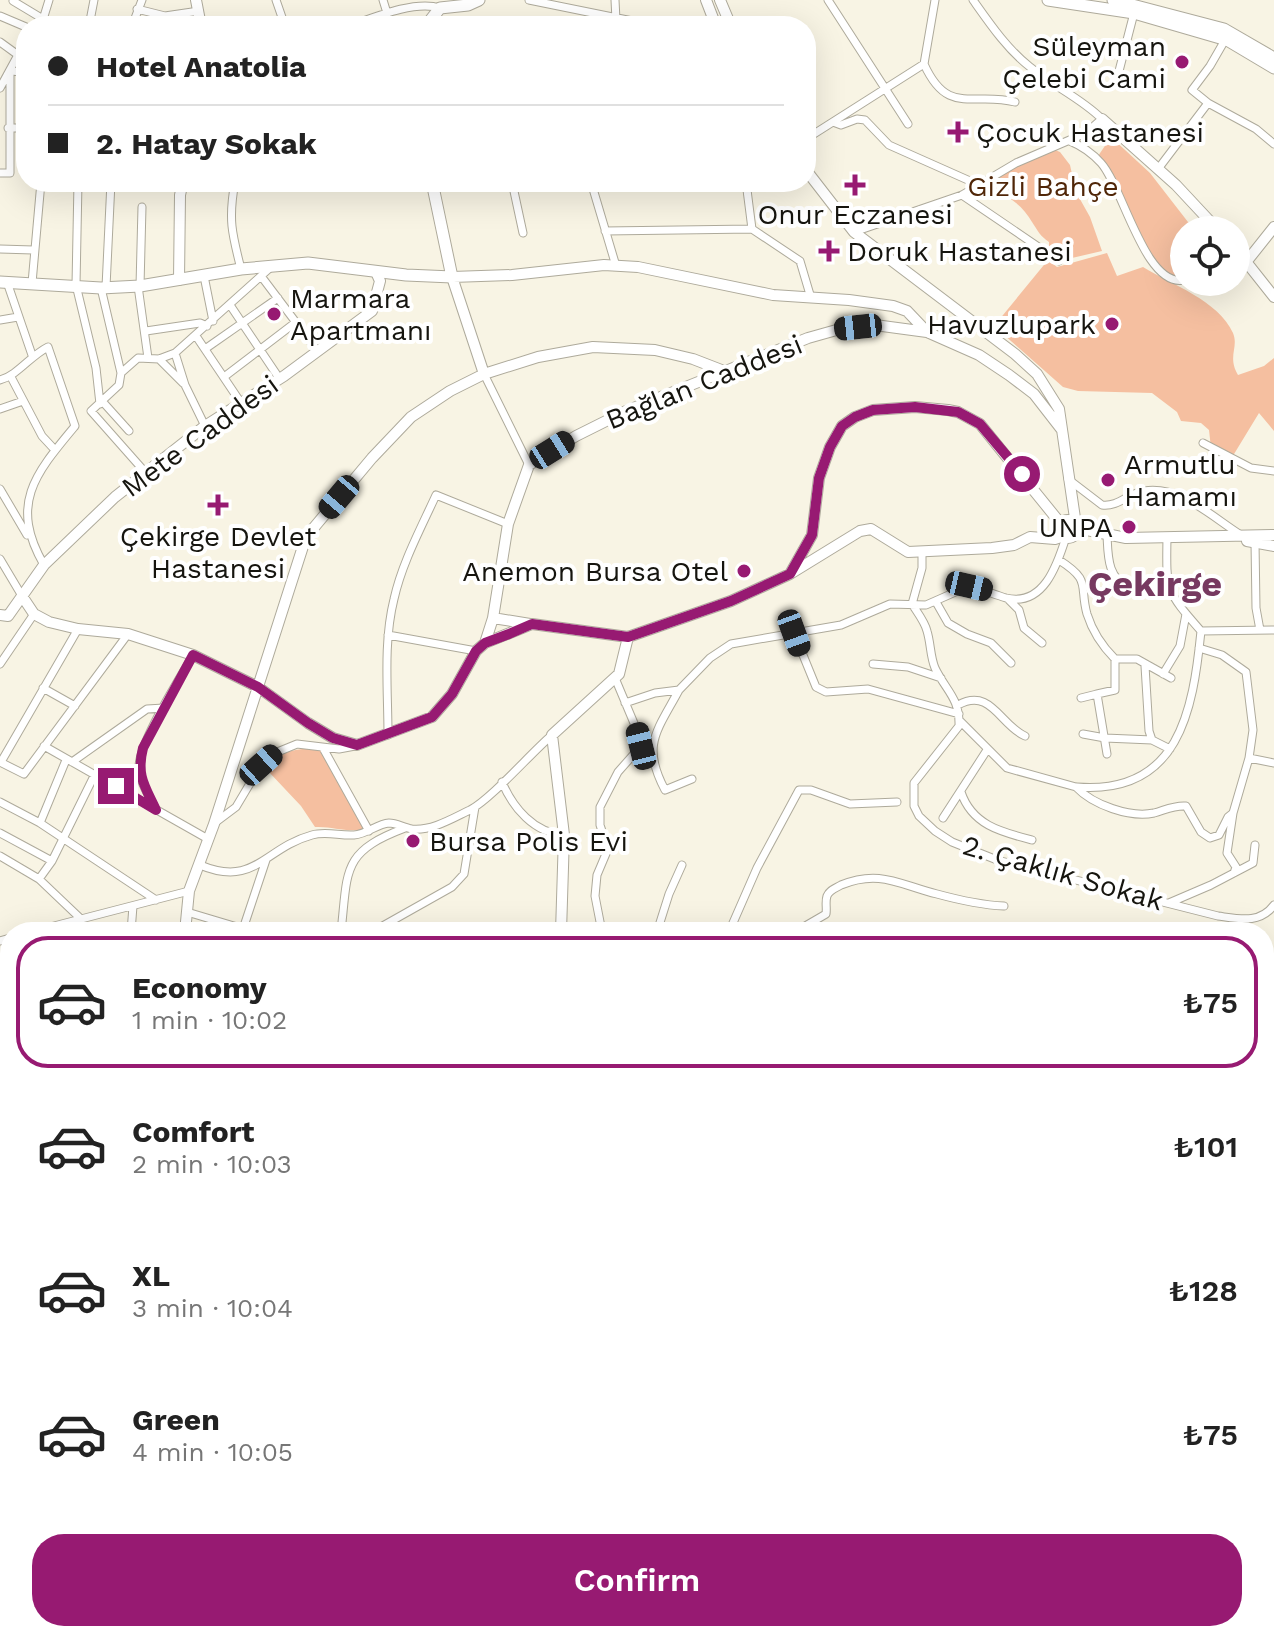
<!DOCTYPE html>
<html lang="en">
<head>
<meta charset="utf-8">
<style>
	:root { --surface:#fff; --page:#f2f2f2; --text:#222; --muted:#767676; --line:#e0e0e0; --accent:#971a72 }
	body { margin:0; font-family:"Work Sans",sans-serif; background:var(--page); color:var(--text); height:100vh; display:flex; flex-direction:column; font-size:30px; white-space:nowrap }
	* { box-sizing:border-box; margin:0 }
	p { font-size:26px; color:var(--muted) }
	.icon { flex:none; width:44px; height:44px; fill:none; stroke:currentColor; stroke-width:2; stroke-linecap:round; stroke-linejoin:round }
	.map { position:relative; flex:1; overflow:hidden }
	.details { position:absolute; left:0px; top:922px; width:1274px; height:720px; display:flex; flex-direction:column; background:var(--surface); border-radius:32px 32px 0 0; box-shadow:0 8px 32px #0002 }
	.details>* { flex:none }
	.banner { position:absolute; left:16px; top:16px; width:800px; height:176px; border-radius:32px; box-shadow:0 8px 32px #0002; display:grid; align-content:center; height:176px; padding:0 32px; background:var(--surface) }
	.fabs { position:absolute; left:1170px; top:216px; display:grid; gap:16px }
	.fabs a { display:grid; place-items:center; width:80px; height:80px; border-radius:50%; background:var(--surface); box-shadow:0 8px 32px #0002; font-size:40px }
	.end { position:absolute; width:36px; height:36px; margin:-18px; border:10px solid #971a72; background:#fff; box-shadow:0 0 0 4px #fff }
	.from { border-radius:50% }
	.car { position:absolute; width:24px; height:48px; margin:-24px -12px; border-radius:10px; box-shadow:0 0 6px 2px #0007; background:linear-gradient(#222 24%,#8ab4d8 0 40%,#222 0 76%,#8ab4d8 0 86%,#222 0) }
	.banner b { display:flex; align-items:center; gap:28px; height:76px; font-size:30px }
	.banner b+b { border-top:2px solid var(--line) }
	.banner i { width:20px; height:20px; background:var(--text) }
	ul { padding:14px 0 0; list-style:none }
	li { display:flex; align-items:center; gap:24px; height:132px; margin:0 16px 12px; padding:0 16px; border:4px solid transparent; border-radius:32px }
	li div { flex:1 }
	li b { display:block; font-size:30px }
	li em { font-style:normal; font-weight:600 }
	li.current { border-color:var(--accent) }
	li>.icon { width:72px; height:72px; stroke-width:1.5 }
	.primary-button { display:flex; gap:16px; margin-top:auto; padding:16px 32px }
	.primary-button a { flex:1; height:92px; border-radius:32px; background:var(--accent); color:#fff; font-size:32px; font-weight:600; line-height:92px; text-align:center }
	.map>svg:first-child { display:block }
	.green { fill:#f5bfa0 }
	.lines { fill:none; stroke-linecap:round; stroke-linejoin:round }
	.street-casing { stroke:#aeaa9b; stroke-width:9 }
	.secondary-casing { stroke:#aeaa9b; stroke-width:12 }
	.primary-casing { stroke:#aeaa9b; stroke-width:13 }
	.street { stroke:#fff; stroke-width:7 }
	.secondary { stroke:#fff; stroke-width:10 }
	.primary { stroke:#fff; stroke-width:11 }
	.route { stroke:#971a72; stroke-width:10 }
	.poi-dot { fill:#971a72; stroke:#fff; stroke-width:3 }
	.labels { text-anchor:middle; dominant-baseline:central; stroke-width:8; stroke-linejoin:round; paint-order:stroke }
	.poi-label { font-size:28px; fill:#16150f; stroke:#fff; text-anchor:start }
	.park-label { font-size:28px; fill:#502608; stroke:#fff }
	.street-label { font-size:28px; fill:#16150f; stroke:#fff }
	.district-label { font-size:36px; font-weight:bold; fill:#773960; stroke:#fff }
</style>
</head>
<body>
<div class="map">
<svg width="1274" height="1642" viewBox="0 0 1274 1642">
	<rect width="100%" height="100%" fill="#f8f4e4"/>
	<!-- green -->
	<path class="green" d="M1111 137 1150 173 1188 222 1199 230H1184V280L1178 282 1154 266 1115 186 1096 159Z
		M1048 147 1060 152 1070 165 1076 192 1090 217 1102 251 1059 261 1049 255V242C1040 236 1038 231 1032 222 1021 202 1001 191 979 185Z
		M1107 253 1117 276 1143 267C1171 284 1219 301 1233 333 1239 348 1227 356 1238 375L1264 366 1274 358V431L1259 413 1231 459 1211 448 1209 430 1201 423 1181 421 1177 412 1152 393 1078 391 1063 387 994 326 1048 260 1057 267Z
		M320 748 365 829C346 833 333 826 315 827L301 806 268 771C277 749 298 749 320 748Z
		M1264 1105 1274 1107V1375L1264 1373Z
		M1264 1399 1274 1401V1642H1087V1632H1264Z
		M599 1632H1069L1070 1642H596Z"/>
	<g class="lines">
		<!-- street casing -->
		<g class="street-casing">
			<path id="street" d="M276 0 285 26
				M383 0 387 13
				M529 0 657 26
				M615 0 616 20
				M828 0 908 124
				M13 1 43 19 65 26
				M137 9 165 16 199 11
				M0 16 26 27
				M41 26 49 0
				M89 26 94 0
				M132 26 142 0
				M350 26C375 17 415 0 440 8
				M695 26 713 20
				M0 42 18 55 26 56
				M924 64C948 117 973 91 1015 102
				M1119 71 1134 13
				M0 88 18 55
				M1208 103 1256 129 1274 144
				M833 122 841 125 857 119 865 120 889 145 979 185
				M8 128H26
				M806 139 924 64 935 0
				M1070 141C1082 146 1092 153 1101 163 1123 187 1145 288 1184 280
				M1158 169 1208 103 1192 90 1210 66 1225 40
				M0 173H10V70L26 74
				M78 182 76 285 96 368 100 404
				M235 182C228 219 232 234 241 269
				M512 182 523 233
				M591 182 616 266
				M746 182 752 229
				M962 195 1059 261
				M605 231 752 229 800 261 811 298
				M854 232 962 195 1016 163 1086 133 1102 119C1081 98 1053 86 1030 67 1007 49 990 24 973 0
				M0 249 33 250
				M204 276 213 321
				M261 276 313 345
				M7 282 32 355
				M32 283 41 182
				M138 286 148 358
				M140 286 142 207
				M106 287 111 182
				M101 288 121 373
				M230 305 277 375
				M0 320 18 317
				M146 331 200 323 207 326
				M196 336 241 403
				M205 349 278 298
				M175 353 185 385 205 426
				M159 359 183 383
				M484 374 529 465
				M11 377 42 436 55 450
				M224 377 296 322
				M0 380C18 375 30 356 48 347L75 426C35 474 9 504 44 565
				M102 401 129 431
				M0 409 23 401
				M1203 443 1251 468 1274 471
				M145 472 91 411 119 385 121 373 138 358 159 359 175 353 271 267
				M1068 479 1102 505C1119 507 1128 493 1144 491 1180 485 1212 517 1241 535
				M0 489 27 535
				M1107 535C1108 554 1107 581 1130 586
				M1167 538C1166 591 1166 591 1201 631
				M1255 542 1256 608 1260 630
				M922 551V568L912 604C917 612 925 622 927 631 931 644 930 656 935 668 946 691 960 698 959 726L914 783V806L919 816 935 831 952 842 997 860 1218 916C1240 919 1260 924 1274 905
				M0 559 22 596
				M1059 560C1092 581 1079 585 1087 614 1092 630 1103 647 1115 659H1137L1171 678
				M1009 600 1019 610 1024 628 1042 643
				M936 602 948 623 967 634 991 643 1011 663
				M1201 631 1274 630
				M794 633 816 687 826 692 868 689 959 714
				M388 635 476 651
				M1199 648 1222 655 1246 672 1253 730 1249 758 1233 813
				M0 664 34 614
				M873 664 908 667 941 678
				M1145 666 1149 731 1152 740 1170 749
				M1163 674 1180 646 1186 614
				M43 688 75 706
				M679 690C657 731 641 745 665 790L692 779
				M1081 698 1097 694
				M625 703 655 693 679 690 710 658 731 644 841 625 890 604 926 605 969 586C981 589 993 594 1006 598 1043 607 1057 566 1066 537
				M958 705C991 687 1000 725 1025 736
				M959 720 1007 768 1076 787C1093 805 1130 818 1154 813 1165 810 1174 805 1186 806L1201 832 1210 838 1219 835 1228 817 1233 813 1227 853 1236 867 1234 873
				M1083 734 1105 738 1152 740
				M388 735C388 690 383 643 394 599 402 563 421 528 436 495L508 524
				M44 746 208 839
				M323 748 369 831
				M1107 754 1097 694 1115 690V659
				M1249 758 1274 763
				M0 762 24 774 128 634
				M1 762 78 629
				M72 762 147 709 164 708
				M502 782C513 808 534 833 564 835
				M1077 787C1179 795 1193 711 1201 631
				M961 792C972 825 1001 832 1032 840
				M0 802 40 823 156 900
				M155 808C149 796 139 781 139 767 139 742 179 680 193 655
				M943 818 987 750
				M216 822 236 807 261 765 275 753 297 744 339 749 355 746
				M40 823 66 760
				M0 833 52 861
				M0 856 39 879 81 919
				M200 865C255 888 264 848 312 835 326 831 340 836 354 835 367 834 377 824 389 823 397 823 404 828 412 829 432 831 453 818 470 810 492 798 530 754 552 735
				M39 879 52 861 95 774
				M1169 903 1211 885 1253 863 1255 845
				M187 912 254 932
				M31 932 189 891
				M131 932 133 906
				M242 932 266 860
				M341 932C348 870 341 852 405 828
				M372 932 452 887 464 874 475 807
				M602 932 595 896 597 875 608 849 600 825V807L618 772 641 746 636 728 615 678
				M657 932 669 894 682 865
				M729 932 757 868 799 790H811L850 804 897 802
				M795 932 826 914C827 908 825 902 827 896 829 890 836 888 841 885 880 869 900 885 937 894 959 900 982 905 1004 906
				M0 941 10 938
				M1264 989 1274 990
				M1264 1005 1274 1006
				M0 1008 10 1007
				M1264 1022 1274 1024
				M1264 1039 1274 1041
				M0 1373 1 1377
				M0 1456 10 1454
				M0 1538H10
				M0 1630 14 1642
				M108 1642 122 1632
				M234 1642 238 1632"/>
		</g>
		<!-- secondary casing -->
		<g class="secondary-casing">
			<path id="secondary" d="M196 0 201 26
				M706 0 716 26
				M720 0 731 26
				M1102 119 1176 185 1218 230
				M806 170 854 232 1015 354 1037 374 1059 409 1076 525
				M1236 249 1274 297
				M1247 261 1274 227
				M179 280 180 195 183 182
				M484 374 452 277 512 275 604 265 638 267 773 295 849 300 893 306 907 311 927 332 979 355 1009 375 1034 394 1062 430
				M1059 529a9 9 0 1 1 18 0a9 9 0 1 1-18 0Z
				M1077 528 1126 538 1274 535
				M1247 541 1274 546
				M790 574 812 535 819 478 830 447 842 426 855 417 873 410 915 407 948 410 958 412 980 424 1061 524
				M22 596 34 614 49 622 78 629 128 634 193 655 258 687 308 723 333 738 357 745 432 717 452 694 476 651 485 643 532 624 628 637 731 601 790 574 860 531 871 529 908 552 992 548 1014 545 1030 537 1055 539 1064 536
				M0 615 8 616 44 565 115 497 205 426 284 376 372 311 380 281 376 272
				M493 618 530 624
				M485 643 493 618 508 524 529 465 576 436 626 411 808 338 840 329 875 325 927 332
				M185 932 189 891 214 824 306 537 372 458 411 417 450 391 484 374 538 357 593 347 655 350 693 359 724 371
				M561 932 564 835 552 735 619 674 628 637
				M0 1064 10 1102
				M0 1088 10 1138
				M0 1328 10 1325
				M559 1642 561 1632"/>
		</g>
		<!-- primary casing -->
		<g class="primary-casing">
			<path id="primary" d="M1048 0 1134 13 1227 40 1274 68
				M1113 0 1224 29 1274 58
				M426 26 440 8 468 5 479 0
				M0 282 101 288 140 286 241 269 308 263 406 275 452 277 432 182
				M1264 1387 1274 1390
				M1083 1632V1642"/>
		</g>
		<!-- street -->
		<use href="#street" class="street"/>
		<!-- secondary -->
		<use href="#secondary" class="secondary"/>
		<!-- primary -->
		<use href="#primary" class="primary"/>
	</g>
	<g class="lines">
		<!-- route -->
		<path class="route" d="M116 786 156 810C145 786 136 776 143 748L193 655 258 687 308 723 333 738 357 745 432 717 452 694 476 651 485 643 509 634 532 624 628 637 731 601 790 574 812 535 819 478 830 447 842 426 855 417 873 410 915 407 958 412 980 424 1022 474"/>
	</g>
	<!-- markers -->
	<g class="poi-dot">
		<circle cx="1182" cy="62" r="8"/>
		<path d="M954 120h8v8h8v8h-8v8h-8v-8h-8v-8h8z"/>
		<path d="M851 173h8v8h8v8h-8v8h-8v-8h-8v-8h8z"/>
		<path d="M825 239h8v8h8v8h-8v8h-8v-8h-8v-8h8z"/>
		<circle cx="274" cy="314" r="8"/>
		<circle cx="1112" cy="324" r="8"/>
		<circle cx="1108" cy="480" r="8"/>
		<path d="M214 493h8v8h8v8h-8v8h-8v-8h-8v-8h8z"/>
		<circle cx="1129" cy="527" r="8"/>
		<circle cx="744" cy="571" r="8"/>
		<circle cx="413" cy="841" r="8"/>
	</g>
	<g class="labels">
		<!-- poi labels -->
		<g class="poi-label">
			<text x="1166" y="46" text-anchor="end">Süleyman<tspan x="1166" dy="32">Çelebi Cami</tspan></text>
			<text x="976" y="132">Çocuk Hastanesi</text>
			<text x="855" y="214" text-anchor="middle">Onur Eczanesi</text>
			<text x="847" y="251">Doruk Hastanesi</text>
			<text x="290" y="298">Marmara<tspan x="290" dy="32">Apartmanı</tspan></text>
			<text x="1096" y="324" text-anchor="end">Havuzlupark</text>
			<text x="1124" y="464">Armutlu<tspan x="1124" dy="32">Hamamı</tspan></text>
			<text x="1113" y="527" text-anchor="end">UNPA</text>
			<text x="218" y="536" text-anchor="middle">Çekirge Devlet<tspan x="218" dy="32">Hastanesi</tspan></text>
			<text x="728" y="571" text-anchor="end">Anemon Bursa Otel</text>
			<text x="429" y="841">Bursa Polis Evi</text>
		</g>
		<!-- park labels -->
		<g class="park-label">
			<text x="1043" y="186">Gizli Bahçe</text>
		</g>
		<!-- street labels -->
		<g class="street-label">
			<text transform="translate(704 382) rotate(-22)">Bağlan Caddesi</text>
			<text transform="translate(200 436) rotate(-36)">Mete Caddesi</text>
			<text transform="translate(1063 873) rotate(16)">2. Çaklık Sokak</text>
		</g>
		<!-- district labels -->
		<g class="district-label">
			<text x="1155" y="584">Çekirge</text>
		</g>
	</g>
</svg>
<div class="fabs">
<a><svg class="icon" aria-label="locate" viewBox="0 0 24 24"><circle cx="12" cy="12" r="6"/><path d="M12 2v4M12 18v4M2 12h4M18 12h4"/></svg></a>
</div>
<i class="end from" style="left:1022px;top:474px"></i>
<i class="end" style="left:116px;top:786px"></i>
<i class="car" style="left:858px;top:327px;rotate:264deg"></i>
<i class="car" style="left:552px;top:450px;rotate:58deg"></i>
<i class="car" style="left:339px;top:497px;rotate:220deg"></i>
<i class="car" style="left:969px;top:586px;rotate:103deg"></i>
<i class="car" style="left:794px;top:633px;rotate:160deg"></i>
<i class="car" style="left:641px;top:746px;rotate:346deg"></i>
<i class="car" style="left:261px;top:765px;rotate:48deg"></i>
<div class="banner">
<b><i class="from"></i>Hotel Anatolia</b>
<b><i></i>2. Hatay Sokak</b>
</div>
<section class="details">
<ul>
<li class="current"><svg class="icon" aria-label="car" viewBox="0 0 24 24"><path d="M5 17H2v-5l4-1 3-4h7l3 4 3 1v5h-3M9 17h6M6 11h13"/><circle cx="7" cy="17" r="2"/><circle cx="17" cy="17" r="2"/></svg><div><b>Economy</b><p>1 min · 10:02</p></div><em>₺75</em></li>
<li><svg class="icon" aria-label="car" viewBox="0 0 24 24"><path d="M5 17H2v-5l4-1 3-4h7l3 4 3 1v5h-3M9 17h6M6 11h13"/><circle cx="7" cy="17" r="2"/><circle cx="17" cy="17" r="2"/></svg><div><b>Comfort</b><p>2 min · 10:03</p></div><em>₺101</em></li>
<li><svg class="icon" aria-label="car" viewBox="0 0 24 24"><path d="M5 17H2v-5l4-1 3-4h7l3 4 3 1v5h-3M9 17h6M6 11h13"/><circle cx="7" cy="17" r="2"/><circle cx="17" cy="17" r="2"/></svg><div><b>XL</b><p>3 min · 10:04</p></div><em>₺128</em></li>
<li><svg class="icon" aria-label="car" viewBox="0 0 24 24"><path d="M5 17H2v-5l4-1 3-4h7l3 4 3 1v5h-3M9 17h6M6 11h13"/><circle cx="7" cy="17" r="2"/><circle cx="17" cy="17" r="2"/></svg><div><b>Green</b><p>4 min · 10:05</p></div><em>₺75</em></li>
</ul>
<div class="primary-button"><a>Confirm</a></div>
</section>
</div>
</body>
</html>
